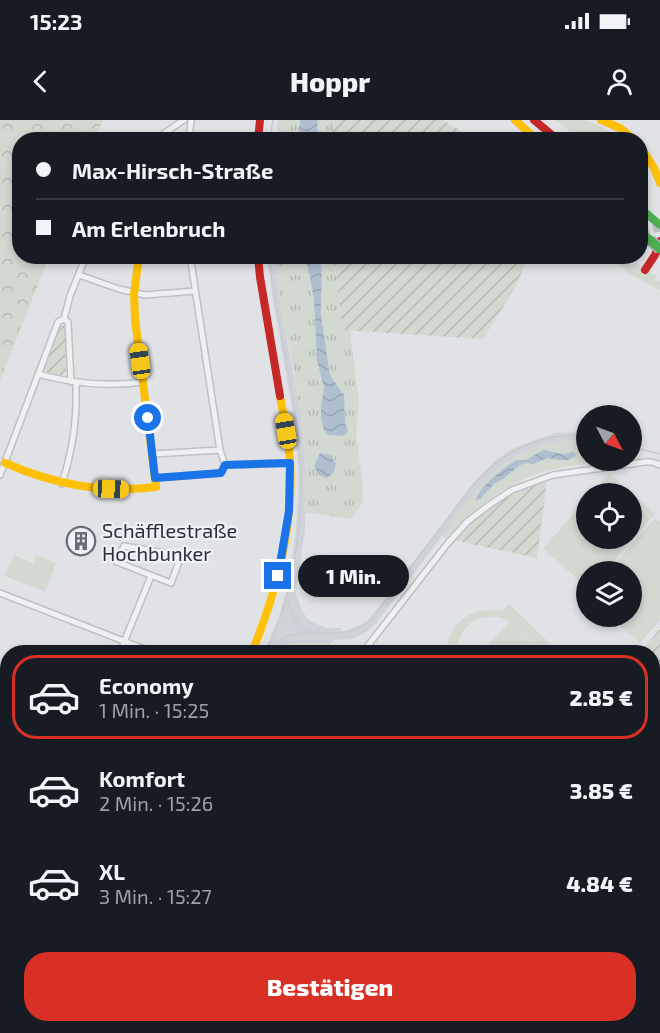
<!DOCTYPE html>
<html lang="de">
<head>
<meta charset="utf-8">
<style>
	:root { --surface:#171b24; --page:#20242c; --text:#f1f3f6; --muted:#9ea1a6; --line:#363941; --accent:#d93025 }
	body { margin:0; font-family:"Exo 2",sans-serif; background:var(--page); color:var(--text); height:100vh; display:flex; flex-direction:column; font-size:22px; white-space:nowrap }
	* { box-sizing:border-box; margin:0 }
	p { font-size:20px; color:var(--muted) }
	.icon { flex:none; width:33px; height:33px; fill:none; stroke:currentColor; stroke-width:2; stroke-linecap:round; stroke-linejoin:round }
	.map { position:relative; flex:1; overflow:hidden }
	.panel { position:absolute; left:0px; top:525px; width:660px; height:388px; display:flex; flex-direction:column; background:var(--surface); border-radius:24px 24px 0 0; box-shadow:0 3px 9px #0003 }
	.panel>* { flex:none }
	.guide { position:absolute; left:12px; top:12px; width:636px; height:132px; border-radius:24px; box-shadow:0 3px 9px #0003; display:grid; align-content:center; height:132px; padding:0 24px; background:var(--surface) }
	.needle { width:39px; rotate:131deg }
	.buttons { position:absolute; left:576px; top:285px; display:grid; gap:12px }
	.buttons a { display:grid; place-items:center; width:66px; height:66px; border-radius:50%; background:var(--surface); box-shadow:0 3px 9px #0003; font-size:30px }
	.end { position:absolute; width:27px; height:27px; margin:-14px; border:8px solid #1a73e8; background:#fff; box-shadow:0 0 0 3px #fff }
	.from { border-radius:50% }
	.bubble { position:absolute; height:42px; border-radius:21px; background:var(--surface); box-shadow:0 3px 9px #0003; font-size:20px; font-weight:800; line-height:42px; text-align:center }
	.car { position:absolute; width:18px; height:36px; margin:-18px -9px; border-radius:8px; box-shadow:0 0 4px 2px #0007; background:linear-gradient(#f5c518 24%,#345 0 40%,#f5c518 0 76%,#345 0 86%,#f5c518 0) }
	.guide b { display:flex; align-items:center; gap:21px; height:57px; font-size:22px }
	.guide b+b { border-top:2px solid var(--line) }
	.guide i { width:15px; height:15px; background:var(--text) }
	ul { padding:10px 0 0; list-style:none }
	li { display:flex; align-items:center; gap:18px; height:84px; margin:0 12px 9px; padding:0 12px; border:3px solid transparent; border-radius:24px }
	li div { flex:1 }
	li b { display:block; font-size:22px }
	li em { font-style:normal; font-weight:800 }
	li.active { border-color:var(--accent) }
	li>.icon { width:54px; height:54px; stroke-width:1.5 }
	.cta { display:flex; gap:12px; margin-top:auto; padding:12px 24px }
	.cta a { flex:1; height:69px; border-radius:24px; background:var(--accent); color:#fff; font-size:24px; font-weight:800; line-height:69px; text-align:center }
	.status { display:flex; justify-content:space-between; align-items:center; height:42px; padding:0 30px; background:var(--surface); direction:ltr }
	.status svg { height:16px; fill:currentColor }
	header { display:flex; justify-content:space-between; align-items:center; height:78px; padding:0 24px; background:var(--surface); font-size:27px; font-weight:800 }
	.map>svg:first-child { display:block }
	.built { fill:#cfd2d8 }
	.grass { fill:#d1d9d1 }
	.forest { fill:url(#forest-crowns) }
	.park { fill:url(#park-tufts) }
	.garden { fill:url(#garden-furrows) }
	.water { fill:url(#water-waves) }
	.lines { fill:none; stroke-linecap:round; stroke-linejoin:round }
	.highway-tunnel { stroke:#bbbec3; stroke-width:9; stroke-dasharray:9 4.5; stroke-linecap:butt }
	.street-casing { stroke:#bec0c3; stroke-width:8 }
	.street { stroke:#f0f0f2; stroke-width:5 }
	.fast { stroke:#4caf50; stroke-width:8 }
	.slow { stroke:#ffc107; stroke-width:8 }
	.jam { stroke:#c62828; stroke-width:8 }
	.tram { stroke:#c9cbcd; stroke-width:1.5 }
	.fast-bridge-casing { stroke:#b3b5ba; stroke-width:12; stroke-linecap:butt }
	.fast-bridge { stroke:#4caf50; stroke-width:9 }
	.route { stroke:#1a73e8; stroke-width:8 }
	.labels { text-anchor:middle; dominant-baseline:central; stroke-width:4.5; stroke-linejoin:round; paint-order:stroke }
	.poi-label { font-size:20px; fill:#28303d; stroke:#eef1f5; text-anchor:start }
</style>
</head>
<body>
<div class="status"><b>15:23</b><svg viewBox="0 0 49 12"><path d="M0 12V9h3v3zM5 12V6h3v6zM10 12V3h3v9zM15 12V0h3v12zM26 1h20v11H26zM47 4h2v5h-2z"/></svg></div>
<header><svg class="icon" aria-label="back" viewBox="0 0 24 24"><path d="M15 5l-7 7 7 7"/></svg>Hoppr<svg class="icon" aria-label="person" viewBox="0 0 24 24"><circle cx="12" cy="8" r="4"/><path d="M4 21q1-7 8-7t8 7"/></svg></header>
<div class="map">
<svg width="660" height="913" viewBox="0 0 660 913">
	<defs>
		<pattern id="forest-crowns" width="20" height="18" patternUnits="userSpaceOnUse" patternTransform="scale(1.5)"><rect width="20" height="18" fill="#d1d9d1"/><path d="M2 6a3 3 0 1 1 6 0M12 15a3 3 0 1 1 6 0" fill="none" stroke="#b3bbb4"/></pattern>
		<pattern id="park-tufts" width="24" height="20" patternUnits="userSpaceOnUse" patternTransform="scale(1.5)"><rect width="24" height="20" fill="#d1d9d1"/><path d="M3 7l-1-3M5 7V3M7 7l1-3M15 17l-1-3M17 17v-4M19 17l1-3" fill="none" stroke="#b3bbb4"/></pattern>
		<pattern id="garden-furrows" width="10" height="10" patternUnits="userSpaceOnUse" patternTransform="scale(1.5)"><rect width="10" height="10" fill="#d1d9d1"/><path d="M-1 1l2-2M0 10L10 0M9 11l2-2" fill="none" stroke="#b3bbb4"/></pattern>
		<pattern id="water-waves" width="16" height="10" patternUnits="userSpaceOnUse" patternTransform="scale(1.5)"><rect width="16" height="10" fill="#b0bfcf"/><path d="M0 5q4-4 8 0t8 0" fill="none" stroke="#97a4b3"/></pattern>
	</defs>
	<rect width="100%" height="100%" fill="#e0e2e5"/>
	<!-- built -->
	<path class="built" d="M274 136 280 183 301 296 306 344 305 409 298 458 295 470 302 491 308 499 316 504 327 508H342L340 511H344L361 505 369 500 473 363 497 339 516 327 555 313 586 312V320L561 321 541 325 520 334 499 348 476 371 377 502 368 511 352 519 334 520 332 522H303L291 524 276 532H264L279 496 287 468 296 412 299 360 295 306 272 173 267 137Z"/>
	<!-- grass -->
	<path class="grass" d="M556 0H585L600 6 623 19H579Z
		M607 137H620L632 145 636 142 656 156 655 160 660 161V170L630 154Z
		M568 320H586V340L623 341C603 343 583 343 563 347 514 356 479 383 446 418L442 415C481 365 501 329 568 320Z
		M609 353 655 394 605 451 586 452V466L543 429 586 379V418H632V374L591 373Z
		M655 398 660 402V500L640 523 610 497 632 496V452L608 451Z
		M14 435 33 443 36 435 56 443 45 472 5 456Z
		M509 484 559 532H543L513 503 541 532H480L510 502C484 487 459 505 456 532H447C449 501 472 487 501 491Z
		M660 601V656L653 664V609Z"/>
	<!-- forest -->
	<path class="forest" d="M0 0H103L95 19 20 20V136L49 137 0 260Z"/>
	<!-- park -->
	<path class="park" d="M278 0H333V19L275 20Z
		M274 137H334L343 209 350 210 359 283 356 313 362 359 363 382 351 399 304 392C306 366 306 340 303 314 297 254 280 196 274 137Z
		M303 522H332L324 532H276L291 524Z
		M240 906H329L328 913H228Z"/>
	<!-- garden -->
	<path class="garden" d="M333 0H443L474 19H333Z
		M334 137V136L528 137 515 168 483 219 343 210Z
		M62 205 64 206 65 209 66 251 62 256 46 252 44 249 59 206Z
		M547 360 537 438 453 420C470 402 486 387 508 375 520 368 534 365 547 360Z
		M660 509V556L653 550 652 532H640Z
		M660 716V913H540L546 906H652V718Z
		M349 906H524L536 913H383Z"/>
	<!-- water -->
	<path class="water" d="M300 0H318L317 8 321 19H299Z
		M306 137H320C324 156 320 175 321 194 323 213 327 232 329 251L331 257 344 275 345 303 348 310 347 313 342 316 329 315 327 314 324 311 321 297V288L324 267 317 240 314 179Z
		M544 330 564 334 573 332 576 335V336L568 340H558L548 338 533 344 527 343 520 345 503 359 495 363 480 379 476 380C478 367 504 348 516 340 528 343 533 334 544 330Z
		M320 333 329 335 336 343 334 352 327 358 319 355 314 346Z"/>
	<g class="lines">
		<!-- highway-tunnel -->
		<path class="highway-tunnel" d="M640 112 660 107"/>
		<!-- street casing -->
		<g class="street-casing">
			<path id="street" d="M154 20 184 0
				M189 20 191 0
				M190 136 220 330 225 345
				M79 155 119 169 145 175 195 171
				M38 254C74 264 107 267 143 262
				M71 262 68 202 64 199 70 176 86 136
				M153 334 220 330
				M225 345 290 343
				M0 355 58 202 64 199
				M155 358 221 353 225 345
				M62 364C73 328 77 300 76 263
				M124 426 165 433 180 439 171 463 117 442Z
				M0 473 152 532
				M120 532 151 456
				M363 532 448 423 467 402 489 385 512 370 553 355 645 342H652L660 345
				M0 562 8 565
				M0 641 8 645
				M0 735 8 740
				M51 906 62 913"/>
		</g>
		<!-- street -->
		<use href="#street" class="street"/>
		<!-- fast -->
		<path class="fast" d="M640 88 660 105
			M640 111 650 120
			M0 896 8 883"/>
		<!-- slow -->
		<path class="slow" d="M515 0 537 20
			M601 0 620 8 635 20
			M640 26 654 48 660 63
			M5 343C56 365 101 373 156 367L135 199 134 174 139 136
			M252 532C277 471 294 406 290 340 288 319 284 297 280 276"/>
		<!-- jam -->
		<path class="jam" d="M534 0 558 20
			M258 20 260 0
			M258 136 260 157 280 276
			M645 150 655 135 660 121"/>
		<!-- tram -->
		<path class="tram" d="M270 20 273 0
			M269 136C276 198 292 259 299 321 306 383 296 469 269 526
			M632 327 660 334
			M288 477C289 494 298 507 313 514
			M268 532C295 493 344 533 374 495 397 466 419 436 442 407 455 390 467 371 482 356 509 327 548 313 586 315
			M5 913 8 906"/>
		<!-- fast-bridge casing -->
		<g class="fast-bridge-casing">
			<path id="fast-bridge" d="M650 120 660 129"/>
		</g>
		<!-- fast-bridge -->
		<use href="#fast-bridge" class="fast-bridge"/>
	</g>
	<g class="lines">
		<!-- route -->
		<path class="route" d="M148 298 155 358 221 353 225 345 290 343 289 391 278 456"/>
	</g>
	<!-- icons -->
	<defs>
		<g id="building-ring" transform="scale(1.5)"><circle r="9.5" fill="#eef1f5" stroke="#686e78" stroke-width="1.5"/><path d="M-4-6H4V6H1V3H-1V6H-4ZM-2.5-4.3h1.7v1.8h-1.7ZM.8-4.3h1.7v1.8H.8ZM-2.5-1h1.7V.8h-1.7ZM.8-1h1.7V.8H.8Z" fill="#686e78"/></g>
	</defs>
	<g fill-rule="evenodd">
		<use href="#building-ring" x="81" y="421"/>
	</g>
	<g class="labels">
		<!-- poi labels -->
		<g class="poi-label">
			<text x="102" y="410">Schäfflestraße<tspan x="102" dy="23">Hochbunker</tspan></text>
		</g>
	</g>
</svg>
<div class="buttons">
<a><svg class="needle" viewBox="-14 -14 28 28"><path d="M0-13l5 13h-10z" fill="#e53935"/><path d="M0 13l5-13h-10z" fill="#9ea1a6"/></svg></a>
<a><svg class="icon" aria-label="locate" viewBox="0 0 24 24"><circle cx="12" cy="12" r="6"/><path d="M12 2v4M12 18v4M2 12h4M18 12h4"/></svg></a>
<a><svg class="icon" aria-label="layers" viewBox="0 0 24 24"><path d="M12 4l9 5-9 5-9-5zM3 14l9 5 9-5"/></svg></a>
</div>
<i class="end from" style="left:148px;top:298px"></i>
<i class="end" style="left:278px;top:456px"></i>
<div class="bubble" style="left:298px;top:435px;width:111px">1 Min.</div>
<i class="car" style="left:140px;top:241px;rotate:352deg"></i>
<i class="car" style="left:286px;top:311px;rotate:350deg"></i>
<i class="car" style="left:111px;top:369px;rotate:92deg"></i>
<div class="guide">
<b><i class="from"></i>Max-Hirsch-Straße</b>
<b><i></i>Am Erlenbruch</b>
</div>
<section class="panel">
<ul>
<li class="active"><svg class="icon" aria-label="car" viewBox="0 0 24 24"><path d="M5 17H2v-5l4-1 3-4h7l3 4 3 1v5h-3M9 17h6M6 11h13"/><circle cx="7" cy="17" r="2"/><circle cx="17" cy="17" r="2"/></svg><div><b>Economy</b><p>1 Min. · 15:25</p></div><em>2.85 €</em></li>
<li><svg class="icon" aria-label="car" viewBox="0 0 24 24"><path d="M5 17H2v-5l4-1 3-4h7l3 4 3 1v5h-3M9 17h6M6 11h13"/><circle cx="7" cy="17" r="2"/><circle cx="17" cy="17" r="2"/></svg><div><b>Komfort</b><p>2 Min. · 15:26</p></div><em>3.85 €</em></li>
<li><svg class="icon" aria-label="car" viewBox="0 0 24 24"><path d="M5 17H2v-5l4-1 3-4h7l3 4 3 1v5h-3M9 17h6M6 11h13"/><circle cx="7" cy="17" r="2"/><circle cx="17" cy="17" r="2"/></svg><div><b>XL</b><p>3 Min. · 15:27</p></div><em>4.84 €</em></li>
</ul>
<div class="cta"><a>Bestätigen</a></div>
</section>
</div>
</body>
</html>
